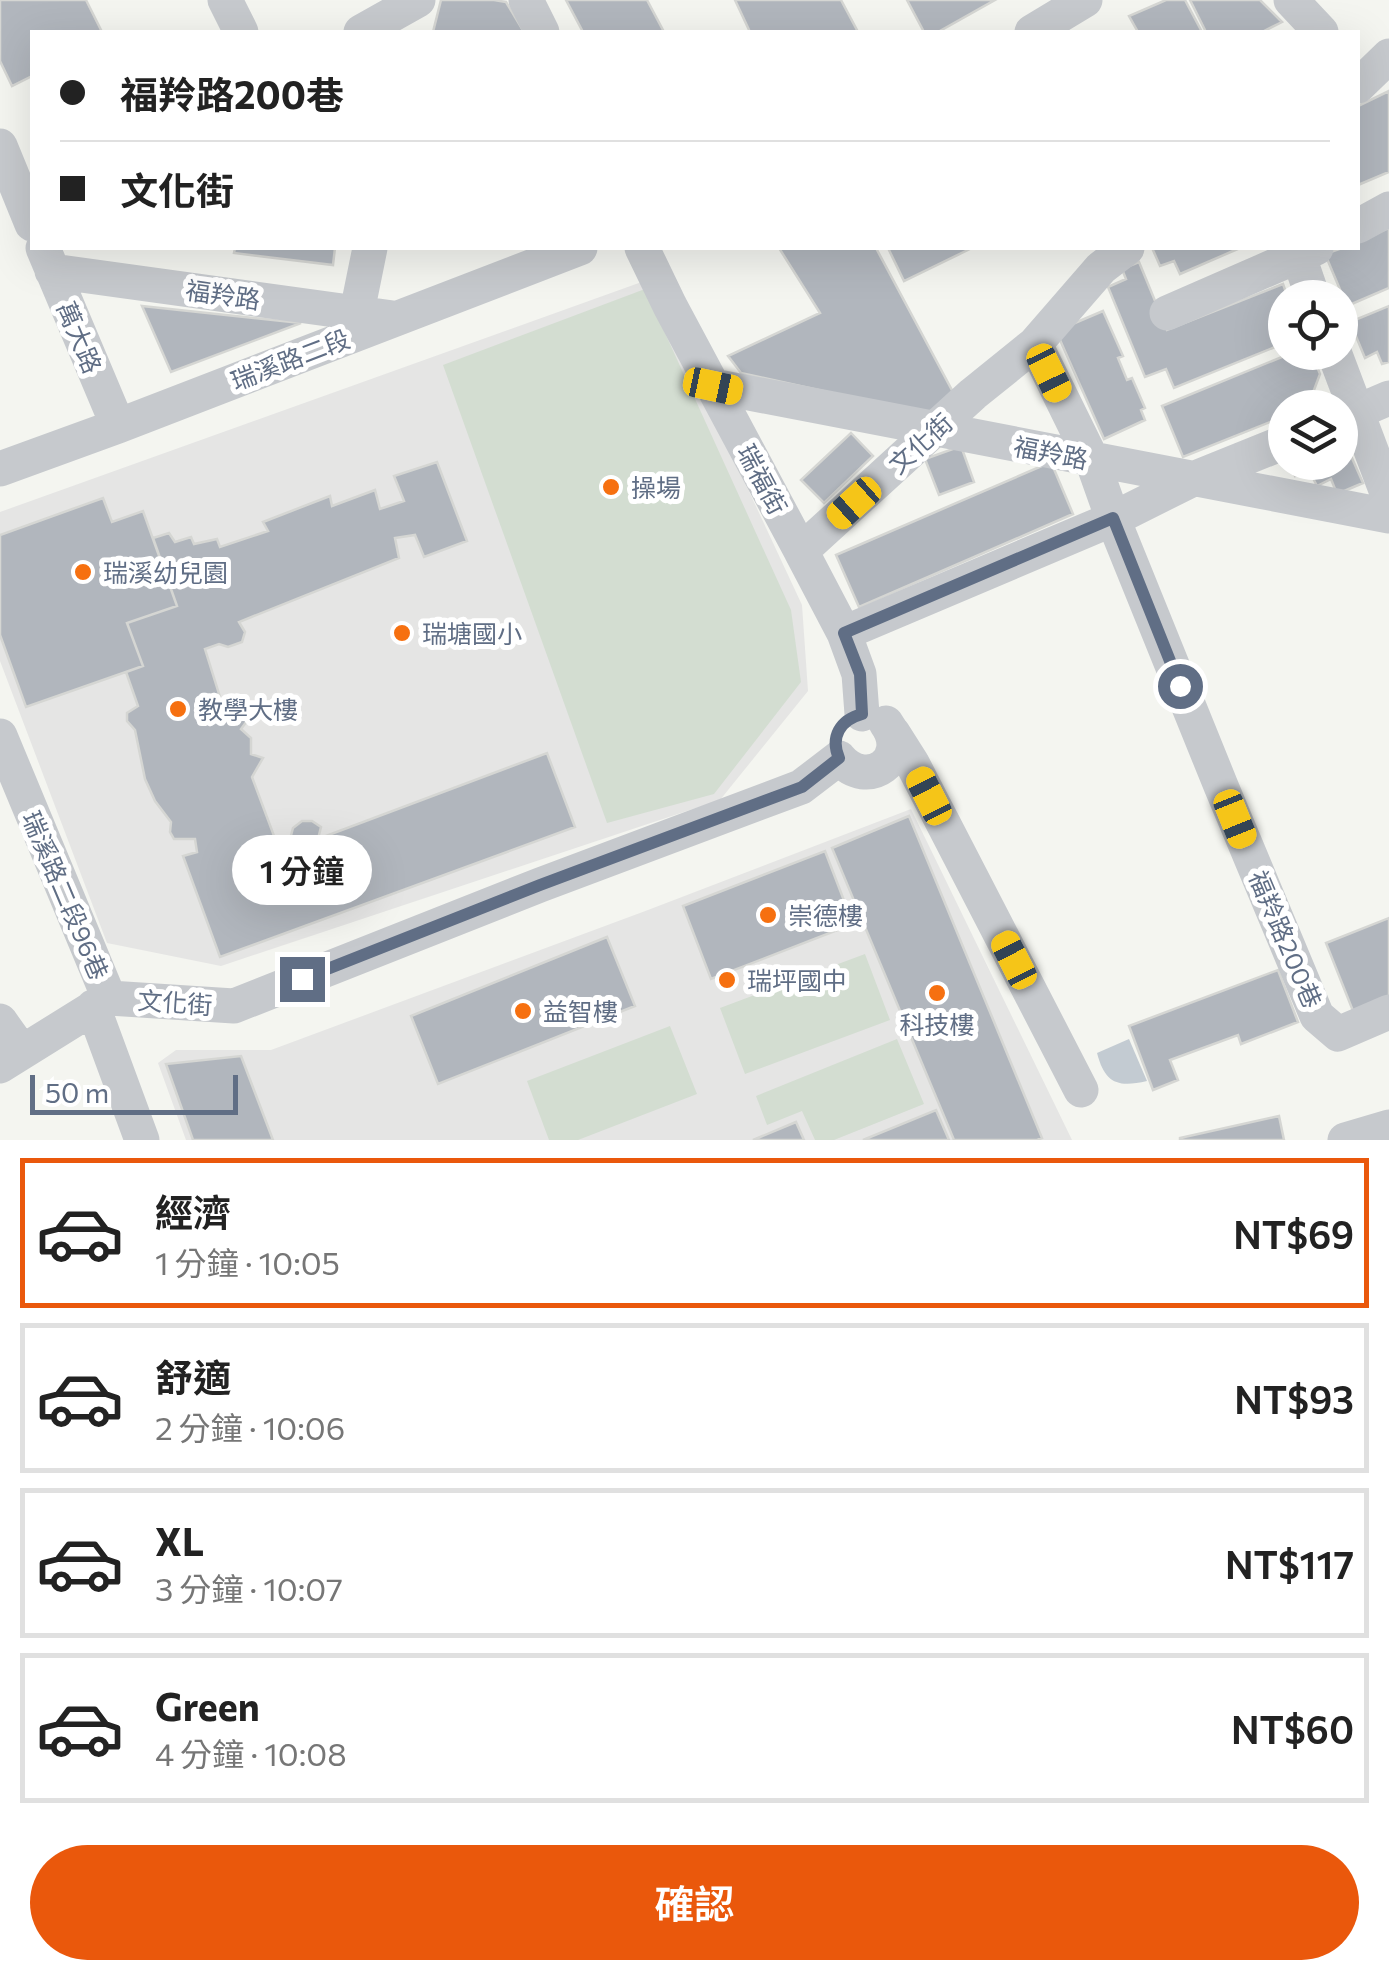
<!DOCTYPE html>
<html lang="zh-TW">
<head>
<meta charset="utf-8">
<style>
	:root { --surface:#fff; --page:#f2f2f2; --text:#222; --muted:#767676; --line:#e0e0e0; --accent:#ea580c }
	body { margin:0; font-family:Commissioner,"Noto Sans TC",sans-serif; background:var(--page); color:var(--text); height:100vh; display:flex; flex-direction:column; font-size:38px; white-space:nowrap }
	* { box-sizing:border-box; margin:0 }
	p { font-size:32px; color:var(--muted) }
	.icon { flex:none; width:55px; height:55px; fill:none; stroke:currentColor; stroke-width:2; stroke-linecap:round; stroke-linejoin:round }
	.map { position:relative; height:1140px; overflow:hidden }
	.drawer { display:flex; flex-direction:column; background:var(--surface); flex:1 }
	.drawer>* { flex:none }
	.hud { position:absolute; left:30px; top:30px; width:1330px; height:220px; border-radius:0px; box-shadow:0 10px 40px #0002; display:grid; align-content:center; height:220px; padding:0 30px; background:var(--surface) }
	.fabs { position:absolute; left:1268px; top:280px; display:grid; gap:20px }
	.fabs a { display:grid; place-items:center; width:90px; height:90px; border-radius:50%; background:var(--surface); box-shadow:0 10px 40px #0002; font-size:50px }
	.scale { position:absolute; left:30px; bottom:25px; width:208px; box-sizing:border-box; padding-left:10px; border:5px solid #606e85; border-top:0; font-size:28px; line-height:35px; white-space:nowrap; color:#606e85; -webkit-text-stroke:8px #fff; paint-order:stroke }
	.end { position:absolute; width:45px; height:45px; margin:-22px; border:12px solid #606e85; background:#fff; box-shadow:0 0 0 5px #fff }
	.from { border-radius:50% }
	.bubble { position:absolute; height:70px; border-radius:35px; background:var(--surface); box-shadow:0 10px 40px #0002; font-size:32px; font-weight:600; line-height:70px; text-align:center }
	.car { position:absolute; width:30px; height:60px; margin:-30px -15px; border-radius:12px; box-shadow:0 0 8px 2px #0007; background:linear-gradient(#f5c518 24%,#345 0 40%,#f5c518 0 76%,#345 0 86%,#f5c518 0) }
	.hud b { display:flex; align-items:center; gap:35px; height:95px; font-size:38px }
	.hud b+b { border-top:2px solid var(--line) }
	.hud i { width:25px; height:25px; background:var(--text) }
	ul { padding:18px 0 0; list-style:none }
	li { display:flex; align-items:center; gap:30px; height:150px; margin:0 20px 15px; padding:0 10px; border:5px solid var(--line); border-radius:0px }
	li div { flex:1 }
	li b { display:block; font-size:38px }
	li em { font-style:normal; font-weight:600 }
	li.active { border-color:var(--accent) }
	li>.icon { width:90px; height:90px; stroke-width:1.5 }
	.button { display:flex; gap:20px; margin-top:auto; padding:20px 30px }
	.button a { flex:1; height:115px; border-radius:60px; background:var(--accent); color:#fff; font-size:40px; font-weight:600; line-height:115px; text-align:center }
	.map>svg:first-child { display:block }
	.built { fill:#e5e5e4 }
	.green { fill:#d3ddd1 }
	.water { fill:#c3cbd2 }
	.building { fill:#b1b6bd; stroke:#d5d6d3; stroke-width:2.5 }
	.lines { fill:none; stroke-linecap:round; stroke-linejoin:round }
	.minor { stroke:#c6c9cd; stroke-width:35 }
	.route { stroke:#606e85; stroke-width:12 }
	.poi-dot { fill:#f67010; stroke:#fff; stroke-width:4 }
	.labels { text-anchor:middle; dominant-baseline:central; stroke-width:10; stroke-linejoin:round; paint-order:stroke }
	.street-label { font-size:25px; fill:#606e85; stroke:#fff }
	.poi-label { font-size:25px; fill:#606e85; stroke:#fff; text-anchor:start }
</style>
</head>
<body>
<div class="map">
<svg width="1389" height="1140" viewBox="0 0 1389 1140">
	<rect width="100%" height="100%" fill="#f4f5f0"/>
	<!-- built -->
	<path class="built" d="M650 279 802 605 808 691 720 800 221 966 107 943 0 661V512Z
		M911 809 1072 1140H186L158 1063 176 1050H271L648 910Z"/>
	<!-- green -->
	<path class="green" d="M645 289 791 610 801 682 714 794 607 823 443 365Z
		M865 954 890 1020 745 1074 720 1008Z
		M670 1026 697 1094 578 1140H549L527 1081Z
		M897 1039 924 1104 834 1140H815L802 1111 767 1125 756 1096Z"/>
	<!-- water -->
	<path class="water" d="M1129 1039 1147 1081C1117 1088 1105 1083 1097 1053Z"/>
	<!-- building -->
	<path class="building" d="M0 0H86L102 32H32V76L12 86 0 61Z
		M441 0H494L506 2 524 32H433Z
		M566 0H647L664 32H583Z
		M735 0H841L858 32H750Z
		M907 0H995L938 32H924Z
		M1166 0H1185L1202 32H1138L1129 16Z
		M1190 0H1260L1282 22 1262 32H1206Z
		M1389 91V172L1358 185V106Z
		M1389 228V288L1347 306 1325 254 1342 248H1358V241Z
		M235 248H335L333 265 234 253Z
		M779 248H876L954 394 931 415 741 373 728 356 820 313Z
		M888 248H972L904 281Z
		M1157 248H1240L1180 274 1174 261 1160 266 1153 250Z
		M1139 262 1167 330 1283 284 1288 298H1285V343L1174 388 1166 369 1145 377 1108 287 1126 279 1122 269Z
		M142 306 301 323 171 372Z
		M1389 306V362L1382 364 1377 352 1365 358 1350 322Z
		M1103 311 1123 356 1118 358 1127 380 1132 378 1145 408 1141 410 1145 420 1104 439 1056 331Z
		M1294 352H1311L1320 374 1314 390 1319 402 1306 408H1285V416L1183 457 1162 406Z
		M851 433 873 456 824 503 801 480Z
		M1344 440 1363 483 1337 494 1331 479 1317 486 1309 470 1295 476 1290 465 1295 462H1340V442Z
		M961 446 974 482 939 495 925 459Z
		M437 462 467 541 424 557 415 535 395 538 399 558 239 622 245 632 242 642 228 647 219 644 205 649 225 713 237 715 247 721 241 729 251 738V754L263 758 252 777 277 844 290 839 293 828 302 821H312L321 827 318 839 547 753 575 827 220 957 183 856 197 852 195 839H174L170 832 171 822 155 801 145 779 135 730 127 721V713L138 706 126 672 143 666 127 623 177 606 153 538 169 533 175 542 191 537 194 544 217 539 220 547 268 531 263 522 330 496 332 506 375 490 380 509 404 501 394 476Z
		M1051 462 1073 514 859 607 836 555Z
		M103 498 112 522 143 511 177 606 127 623 143 666 26 707 0 635V535Z
		M909 816 1042 1138 1037 1140H954L832 848Z
		M825 851 853 924 711 979 683 906Z
		M1389 918V997L1353 1011 1326 943Z
		M607 937 635 1006 438 1084 411 1016Z
		M1278 970 1298 1022 1241 1044 1238 1035 1170 1060 1178 1080 1153 1090 1129 1026Z
		M241 1056 273 1140H193L166 1064Z
		M936 1110 949 1140H863Z
		M1279 1116 1284 1140H1180V1138Z
		M796 1122 804 1140H753Z"/>
	<g class="lines">
		<!-- minor -->
		<path class="minor" d="M225 0 241 32
			M526 0 542 32
			M1291 0 1321 32
			M361 32 418 0
			M1032 32 1085 0
			M1358 86 1389 56
			M0 146 32 224
			M1358 226 1389 209
			M43 248 118 426
			M642 248 670 306 801 551
			M1296 248 1313 298
			M52 271 393 318
			M357 312 370 248
			M1167 313 1316 248
			M1035 344 1092 460 1113 519 1221 786 1317 1016 1338 1034 1389 1012
			M1334 352 1389 498
			M713 386 1389 516
			M1340 419 1389 398
			M0 469 118 426 580 248
			M844 633 1113 519 1193 479 1285 442
			M862 714 859 674 844 633 801 551 973 394 1035 344 1101 268 1127 248
			M893 733 912 763 1081 1090
			M0 736 109 998
			M839 758C868 792 912 758 886 723
			M93 1007 142 1140
			M0 1021 22 1052
			M0 1066 109 998 234 1006 540 885 801 787 839 758
			M1345 1140 1389 1127"/>
	</g>
	<g class="lines">
		<!-- route -->
		<path class="route" d="M302 979 540 885 802 787 839 758C830 737 840 720 862 714L860 674 844 633 1113 518 1180 686"/>
	</g>
	<!-- markers -->
	<g class="poi-dot">
		<circle cx="611" cy="487" r="10"/>
		<circle cx="83" cy="572" r="10"/>
		<circle cx="402" cy="633" r="10"/>
		<circle cx="178" cy="709" r="10"/>
		<circle cx="768" cy="915" r="10"/>
		<circle cx="727" cy="980" r="10"/>
		<circle cx="937" cy="993" r="10"/>
		<circle cx="523" cy="1011" r="10"/>
	</g>
	<g class="labels">
		<!-- street labels -->
		<g class="street-label">
			<text transform="translate(223 294) rotate(8)">福羚路</text>
			<text transform="translate(80 337) rotate(67)">萬大路</text>
			<text transform="translate(290 359) rotate(-21)">瑞溪路二段</text>
			<text transform="translate(920 443) rotate(-42)">文化街</text>
			<text transform="translate(1051 452) rotate(11)">福羚路</text>
			<text transform="translate(763 479) rotate(62)">瑞福街</text>
			<text transform="translate(66 895) rotate(67)">瑞溪路二段96巷</text>
			<text transform="translate(1286 939) rotate(67)">福羚路200巷</text>
			<text transform="translate(175 1002) rotate(4)">文化街</text>
		</g>
		<!-- poi labels -->
		<g class="poi-label">
			<text x="631" y="487">操場</text>
			<text x="103" y="572">瑞溪幼兒園</text>
			<text x="422" y="633">瑞塘國小</text>
			<text x="198" y="709">教學大樓</text>
			<text x="788" y="915">崇德樓</text>
			<text x="747" y="980">瑞坪國中</text>
			<text x="543" y="1011">益智樓</text>
			<text x="937" y="1024" text-anchor="middle">科技樓</text>
		</g>
	</g>
</svg>
<div class="fabs">
<a><svg class="icon" aria-label="locate" viewBox="0 0 24 24"><circle cx="12" cy="12" r="6"/><path d="M12 2v4M12 18v4M2 12h4M18 12h4"/></svg></a>
<a><svg class="icon" aria-label="layers" viewBox="0 0 24 24"><path d="M12 4l9 5-9 5-9-5zM3 14l9 5 9-5"/></svg></a>
</div>
<div class="scale">50 m</div>
<i class="end from" style="left:1180px;top:686px"></i>
<i class="end" style="left:302px;top:979px"></i>
<div class="bubble" style="left:232px;top:835px;width:140px">1 分鐘</div>
<i class="car" style="left:1049px;top:373px;rotate:154deg"></i>
<i class="car" style="left:713px;top:386px;rotate:102deg"></i>
<i class="car" style="left:854px;top:503px;rotate:228deg"></i>
<i class="car" style="left:929px;top:796px;rotate:333deg"></i>
<i class="car" style="left:1235px;top:819px;rotate:158deg"></i>
<i class="car" style="left:1014px;top:960px;rotate:333deg"></i>
<div class="hud">
<b><i class="from"></i>福羚路200巷</b>
<b><i></i>文化街</b>
</div>
</div>
<section class="drawer">
<ul>
<li class="active"><svg class="icon" aria-label="car" viewBox="0 0 24 24"><path d="M5 17H2v-5l4-1 3-4h7l3 4 3 1v5h-3M9 17h6M6 11h13"/><circle cx="7" cy="17" r="2"/><circle cx="17" cy="17" r="2"/></svg><div><b>經濟</b><p>1 分鐘 · 10:05</p></div><em>NT$69</em></li>
<li><svg class="icon" aria-label="car" viewBox="0 0 24 24"><path d="M5 17H2v-5l4-1 3-4h7l3 4 3 1v5h-3M9 17h6M6 11h13"/><circle cx="7" cy="17" r="2"/><circle cx="17" cy="17" r="2"/></svg><div><b>舒適</b><p>2 分鐘 · 10:06</p></div><em>NT$93</em></li>
<li><svg class="icon" aria-label="car" viewBox="0 0 24 24"><path d="M5 17H2v-5l4-1 3-4h7l3 4 3 1v5h-3M9 17h6M6 11h13"/><circle cx="7" cy="17" r="2"/><circle cx="17" cy="17" r="2"/></svg><div><b>XL</b><p>3 分鐘 · 10:07</p></div><em>NT$117</em></li>
<li><svg class="icon" aria-label="car" viewBox="0 0 24 24"><path d="M5 17H2v-5l4-1 3-4h7l3 4 3 1v5h-3M9 17h6M6 11h13"/><circle cx="7" cy="17" r="2"/><circle cx="17" cy="17" r="2"/></svg><div><b>Green</b><p>4 分鐘 · 10:08</p></div><em>NT$60</em></li>
</ul>
<div class="button"><a>確認</a></div>
</section>
</body>
</html>
